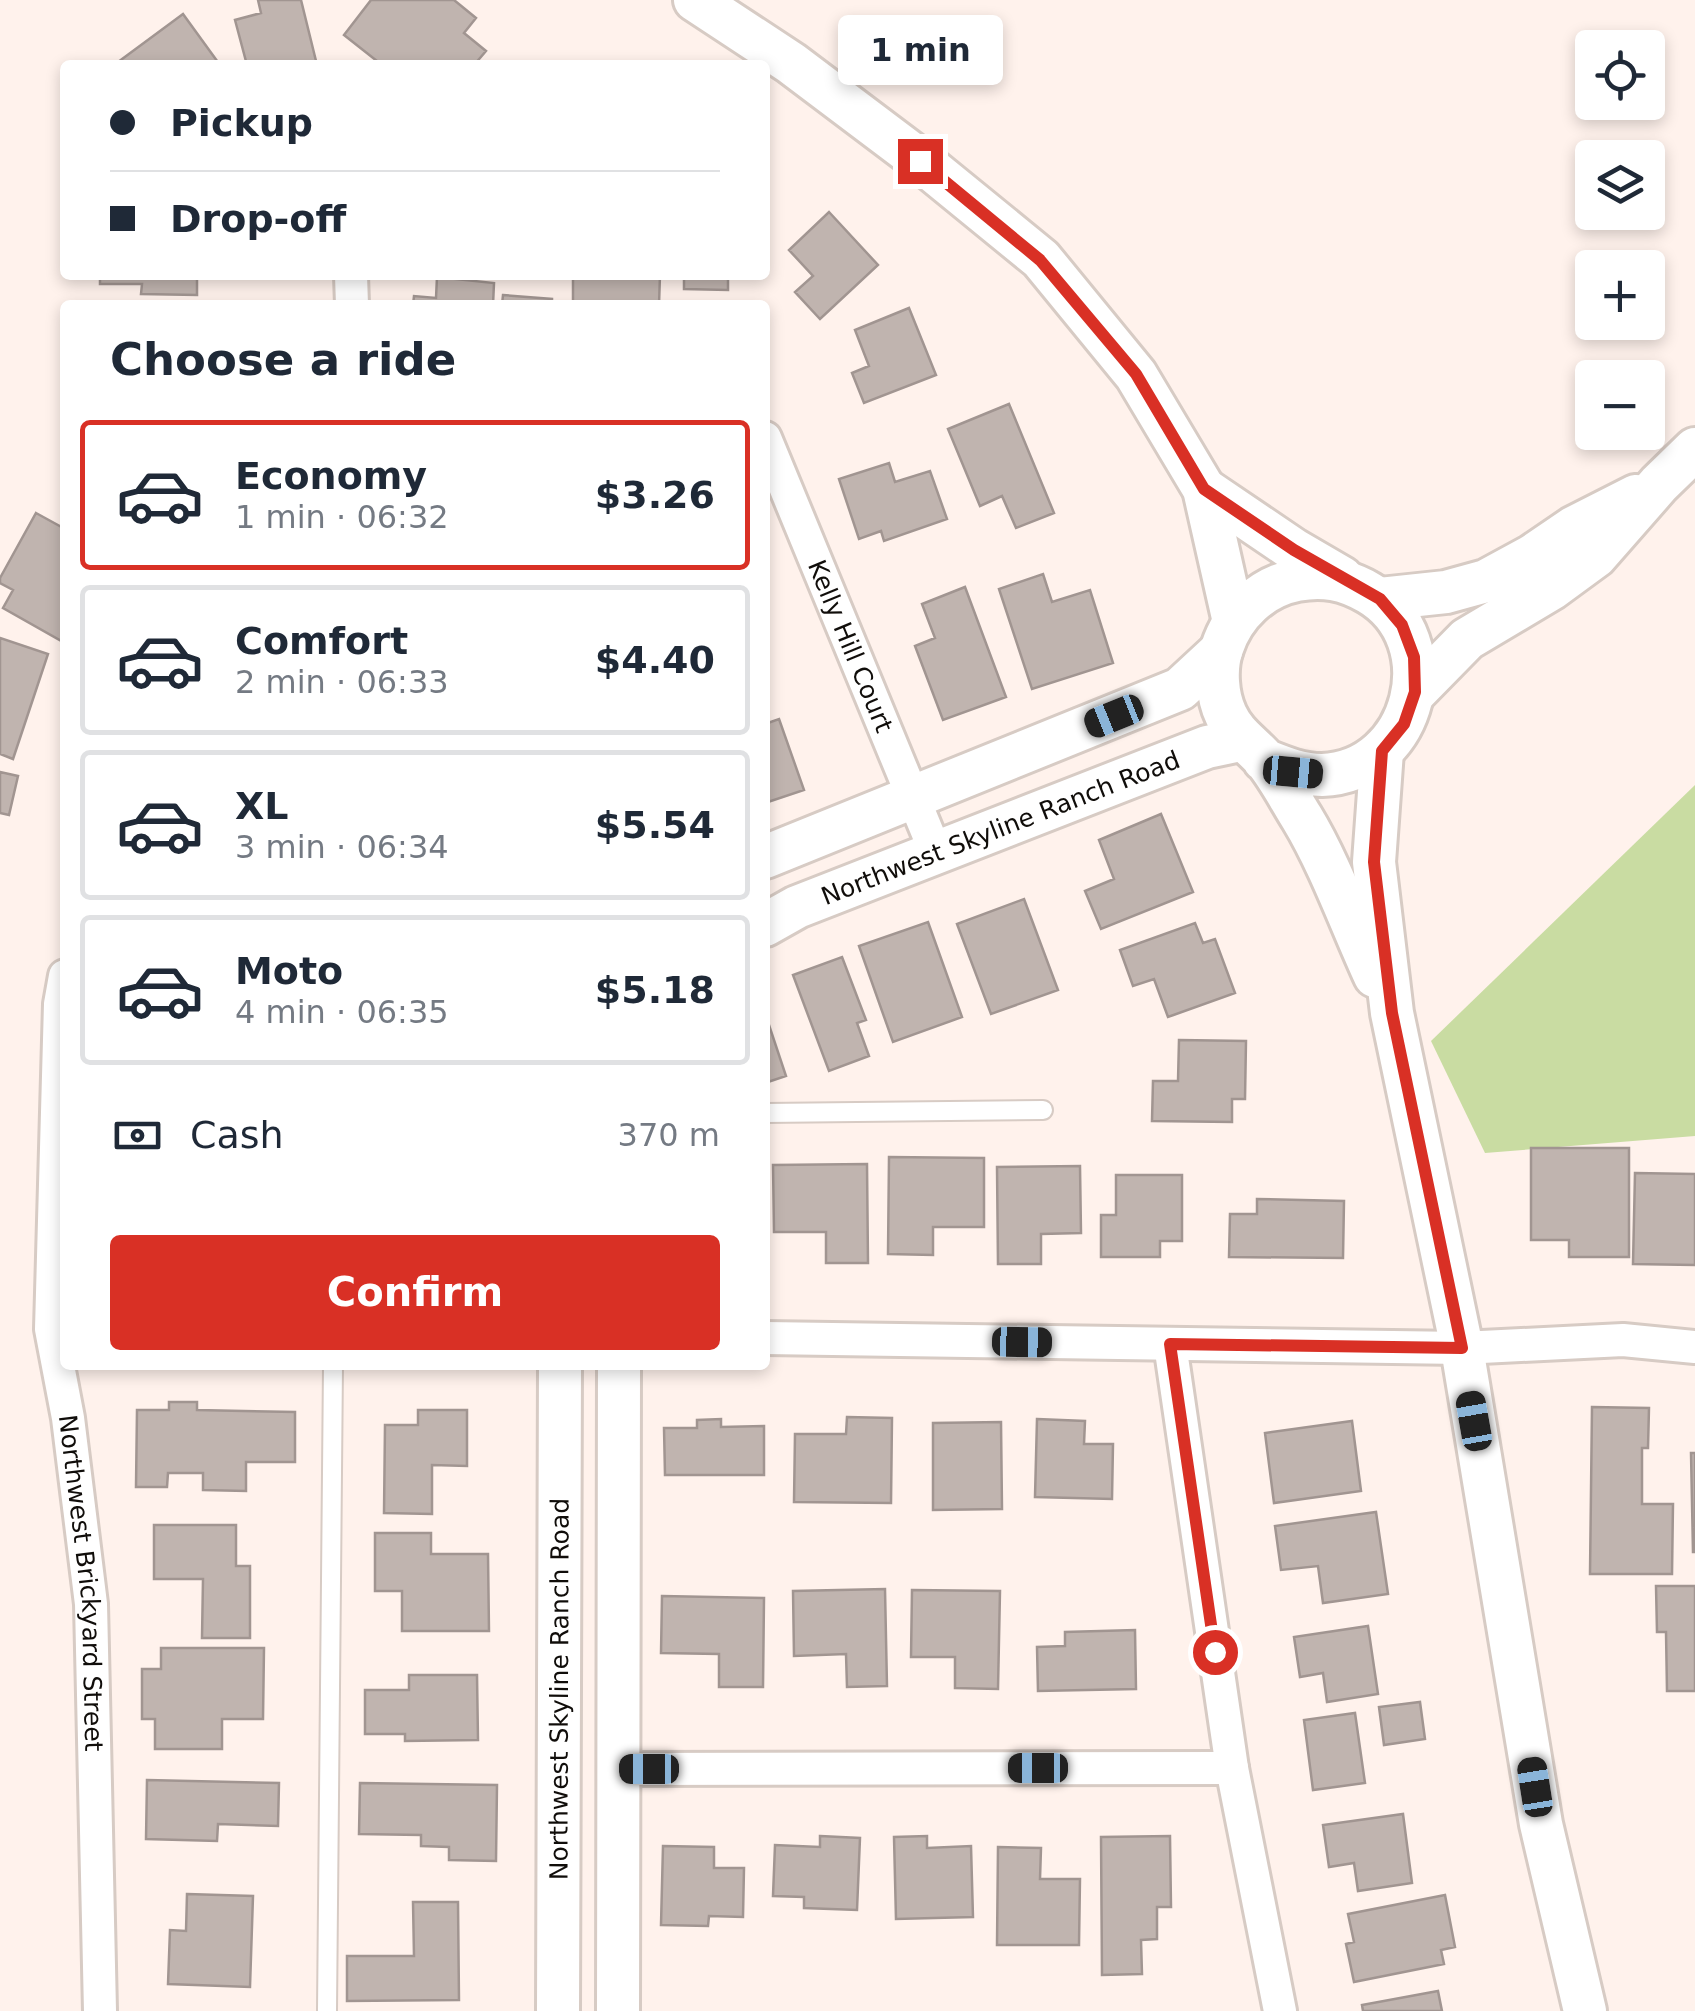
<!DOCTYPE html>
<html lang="en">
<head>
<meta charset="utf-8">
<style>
	:root { --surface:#fff; --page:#f2f2f3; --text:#1f2937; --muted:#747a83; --line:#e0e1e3; --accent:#d93025 }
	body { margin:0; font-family:"DejaVu Sans",sans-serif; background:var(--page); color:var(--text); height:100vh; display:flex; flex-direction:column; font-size:38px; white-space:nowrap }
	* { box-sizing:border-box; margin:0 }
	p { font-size:32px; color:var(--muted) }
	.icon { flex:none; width:55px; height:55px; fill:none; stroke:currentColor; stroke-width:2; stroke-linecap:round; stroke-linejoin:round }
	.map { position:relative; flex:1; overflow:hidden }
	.details { position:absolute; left:60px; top:300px; width:710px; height:1070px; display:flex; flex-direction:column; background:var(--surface); border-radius:10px; box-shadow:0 5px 15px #0003 }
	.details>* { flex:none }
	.hud { position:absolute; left:60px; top:60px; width:710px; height:220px; border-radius:10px; box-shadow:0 5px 15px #0003; display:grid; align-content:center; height:220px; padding:0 50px; background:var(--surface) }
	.buttons { position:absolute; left:1575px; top:30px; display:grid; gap:20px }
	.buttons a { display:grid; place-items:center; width:90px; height:90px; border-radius:10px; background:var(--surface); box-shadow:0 5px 15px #0003; font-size:50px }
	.end { position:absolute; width:45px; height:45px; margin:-22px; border:12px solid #d93025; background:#fff; box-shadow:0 0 0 5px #fff }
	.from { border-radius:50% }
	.bubble { position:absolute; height:70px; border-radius:10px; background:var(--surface); box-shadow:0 5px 15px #0003; font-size:32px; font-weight:700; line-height:70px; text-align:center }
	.car { position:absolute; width:30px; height:60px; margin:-30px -15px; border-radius:12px; box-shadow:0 0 8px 2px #0007; background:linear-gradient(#222 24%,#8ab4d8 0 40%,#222 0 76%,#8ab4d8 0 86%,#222 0) }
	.hud b { display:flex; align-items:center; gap:35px; height:95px; font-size:38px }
	.hud b+b { border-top:2px solid var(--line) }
	.hud i { width:25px; height:25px; background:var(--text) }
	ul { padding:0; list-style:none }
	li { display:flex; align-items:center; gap:30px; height:150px; margin:0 20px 15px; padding:0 30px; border:5px solid var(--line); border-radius:10px }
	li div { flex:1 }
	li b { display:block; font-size:38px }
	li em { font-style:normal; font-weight:700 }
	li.selected { border-color:var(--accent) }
	li>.icon { width:90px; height:90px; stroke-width:1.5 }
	h2 { padding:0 50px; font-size:45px; line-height:120px }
	.pay { display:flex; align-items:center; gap:25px; height:110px; padding:0 50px; font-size:38px }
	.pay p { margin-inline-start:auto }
	.cta { display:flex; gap:20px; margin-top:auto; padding:20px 50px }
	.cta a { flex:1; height:115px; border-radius:10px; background:var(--accent); color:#fff; font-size:40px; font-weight:700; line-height:115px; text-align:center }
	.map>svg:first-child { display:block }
	.green { fill:#c9dca2 }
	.building { fill:#c0b4af; stroke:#a19591; stroke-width:2.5 }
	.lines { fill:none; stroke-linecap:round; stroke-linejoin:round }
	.service-casing { stroke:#d7cbc4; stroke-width:22 }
	.minor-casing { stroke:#d7cbc4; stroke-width:38 }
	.tertiary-casing { stroke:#d7cbc4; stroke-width:48 }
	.service { stroke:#fff; stroke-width:18 }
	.minor { stroke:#fff; stroke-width:32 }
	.tertiary { stroke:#fff; stroke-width:42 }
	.route { stroke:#d93025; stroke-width:12 }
	.labels { text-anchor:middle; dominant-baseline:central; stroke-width:8; stroke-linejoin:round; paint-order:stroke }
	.street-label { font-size:25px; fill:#100d0a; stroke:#fff2ec }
</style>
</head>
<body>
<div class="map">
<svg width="1695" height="2011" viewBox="0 0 1695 2011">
	<rect width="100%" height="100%" fill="#fff2ec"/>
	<!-- green -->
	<path class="green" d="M1695 785V1136L1485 1153 1431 1041Z"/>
	<!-- building -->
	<path class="building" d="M258 0H301L317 65H247L235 20 261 13Z
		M371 0H454L476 18 464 33 486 51 474 65H382L344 35Z
		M183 14 220 65H114Z
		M829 212 878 265 820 319 795 292 813 276 789 250Z
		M100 275H197V295L141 294 142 284H100Z
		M573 275H660L659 305H573Z
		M684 275H728V290L684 289Z
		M437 277 494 283 493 305H413L414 296 436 298Z
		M503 295 552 299V305H502Z
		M909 308 936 375 864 403 852 373 869 366 855 330Z
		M1009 404 1054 513 1016 528 1002 496 980 506 948 429Z
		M889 463 895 482 930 471 947 519 884 541 881 531 859 539 839 479Z
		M36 513 65 529V643L3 608 13 590 0 583V578Z
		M1043 574 1052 602 1090 590 1113 663 1032 689 999 589Z
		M965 587 1006 697 943 720 915 646 935 638 922 604Z
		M0 638 48 654 13 759 0 754Z
		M779 719 804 790 765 803V724Z
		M0 772 18 776 9 815 0 813Z
		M1161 814 1193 892 1101 929 1085 891 1114 879 1099 840Z
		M1024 899 1058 990 991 1014 957 924Z
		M928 922 962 1017 893 1042 859 946Z
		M1195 923 1203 943 1215 939 1235 993 1168 1017 1154 979 1133 986 1120 950Z
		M842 957 866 1020 857 1023 869 1056 829 1071 793 975Z
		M765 1013 786 1076 765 1083Z
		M1179 1040 1246 1041 1245 1099H1232V1122L1152 1121 1153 1081H1178Z
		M1531 1148H1629V1257H1569V1240H1531Z
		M889 1157 984 1158V1227H933V1255L888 1254Z
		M867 1164 868 1263H826V1232H774L773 1165Z
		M1080 1166 1081 1233 1041 1234V1264H998L997 1167Z
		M1635 1173 1695 1174V1265L1633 1264Z
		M1116 1175H1182V1241H1160V1257H1101V1215H1116Z
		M1257 1199 1344 1201 1343 1258 1229 1257 1230 1214H1257Z
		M169 1402H197V1410L295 1412V1462H246V1491L203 1490V1473H168L167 1487H136L137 1410H169Z
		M1592 1407 1649 1408 1648 1448H1642V1504H1673L1672 1574H1590Z
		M418 1410H467V1466L432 1465V1514L384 1513 385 1425H418Z
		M847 1417 892 1418 891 1503 794 1502 795 1434H846Z
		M721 1419V1427L764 1426V1475H665L664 1428H697V1420Z
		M1037 1419 1085 1421 1084 1444H1113L1112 1499 1035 1497Z
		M1352 1421 1361 1491 1274 1503 1265 1433Z
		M1001 1422 1002 1509 933 1510V1423Z
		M1691 1453H1695V1552H1693Z
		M1376 1512 1388 1594 1323 1603 1318 1566 1281 1570 1275 1526Z
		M154 1525H236V1566H250V1638H202L203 1579H154Z
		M375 1533H431V1554H488L489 1631H402V1591H375Z
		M1656 1586H1695V1691H1667L1666 1632H1657Z
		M885 1589 887 1686 847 1687 846 1654 794 1656 793 1591Z
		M912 1590 1000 1591 998 1689 955 1688V1657H911Z
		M662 1596 764 1598 763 1687H719V1654L661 1653Z
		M1368 1626 1378 1694 1327 1702 1323 1673 1300 1677 1294 1637Z
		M1135 1630 1136 1689 1038 1691 1037 1647 1065 1646V1632Z
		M161 1648H264L263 1719H222V1749H155V1719H142V1669H161Z
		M409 1675H477L478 1740 405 1741V1734H365V1690H409Z
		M1420 1702 1425 1739 1384 1745 1379 1707Z
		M1355 1713 1365 1783 1313 1790 1304 1720Z
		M147 1780 279 1783 278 1826 218 1824 217 1841 146 1839Z
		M360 1783 497 1785 496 1861 449 1860V1847L421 1846V1835L359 1834Z
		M1403 1814 1412 1883 1358 1891 1354 1863 1329 1867 1323 1825Z
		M820 1836 860 1838 857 1910 804 1908V1897L773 1896 775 1845 820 1847Z
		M927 1836V1848L971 1846 973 1917 896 1919 894 1837Z
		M1170 1836 1171 1907H1157V1939L1141 1940 1142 1974 1102 1975 1101 1837Z
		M663 1846 714 1847V1868H744L743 1917 709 1916 708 1926 661 1925Z
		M998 1847 1041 1848 1040 1879H1080L1079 1945H997Z
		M187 1894 253 1896 250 1987 168 1984 170 1930 186 1931Z
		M1445 1895 1455 1947 1441 1950 1444 1964 1354 1982 1346 1944 1354 1942 1348 1914Z
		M413 1902H458L459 2000 347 2001V1956H414Z
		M1438 1991 1442 2011H1363L1362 2005Z"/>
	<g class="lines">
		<!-- service casing -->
		<g class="service-casing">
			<path id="service" d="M765 1113 1043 1110
				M327 2011 333 1365"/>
		</g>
		<!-- minor casing -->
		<g class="minor-casing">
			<g id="minor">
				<path d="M351 275 352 305"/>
				<path id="s1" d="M765 438 936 853"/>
				<path id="s2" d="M65 976 60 1004 51 1329 68 1418 91 1604 100 2011"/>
				<path d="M765 1338 1462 1348 1623 1340 1695 1347"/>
				<path d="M1170 1344 1232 1768 1280 2011"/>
				<path d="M619 1769 1232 1768"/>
			</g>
		</g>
		<!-- tertiary casing -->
		<g class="tertiary-casing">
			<g id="tertiary">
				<path d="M695 0 791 63 921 161 1041 259 1136 375 1204 489 1234 622"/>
				<path d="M1204 489 1294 550 1342 578"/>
				<path d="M1380 599 1446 592 1486 581 1532 556 1573 528 1636 496"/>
				<path d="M1415 692 1467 639 1551 589 1596 556 1659 484 1695 449"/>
				<path d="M1382 751 1374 862 1392 1013 1462 1348 1541 1824 1585 2011"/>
				<path d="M1264 760C1284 768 1301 775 1322 775 1416 772 1449 640 1369 593 1345 579 1323 575 1297 580 1261 587 1233 614 1222 648 1215 668 1217 696 1226 715 1235 735 1251 744 1265 760 1279 777 1290 799 1302 818 1330 864 1352 926 1375 976"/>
				<path d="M765 857 1180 689 1221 651"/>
				<path id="s3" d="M765 925 797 907 1207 747 1240 740"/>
				<path id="s4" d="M558 2011 560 1365"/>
				<path d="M618 2011 619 1365"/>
			</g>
		</g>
		<!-- service -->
		<use href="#service" class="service"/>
		<!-- minor -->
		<use href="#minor" class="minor"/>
		<!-- tertiary -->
		<use href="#tertiary" class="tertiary"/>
	</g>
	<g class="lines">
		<!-- route -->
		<path class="route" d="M920 161 1040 260 1136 374 1204 489 1294 550 1380 599 1402 625 1414 657 1415 692 1404 724 1382 751 1374 862 1392 1013 1462 1348 1170 1344 1215 1652"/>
	</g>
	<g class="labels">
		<!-- street labels -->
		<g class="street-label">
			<text stroke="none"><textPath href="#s1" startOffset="225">Kelly Hill Court</textPath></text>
			<text stroke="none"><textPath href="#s3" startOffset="255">Northwest Skyline Ranch Road</textPath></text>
			<text stroke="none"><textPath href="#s2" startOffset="610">Northwest Brickyard Street</textPath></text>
			<text stroke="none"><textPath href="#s4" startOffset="322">Northwest Skyline Ranch Road</textPath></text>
		</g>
	</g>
</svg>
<div class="buttons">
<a><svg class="icon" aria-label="locate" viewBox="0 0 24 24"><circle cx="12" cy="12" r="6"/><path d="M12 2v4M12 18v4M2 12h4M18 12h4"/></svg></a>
<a><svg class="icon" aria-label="layers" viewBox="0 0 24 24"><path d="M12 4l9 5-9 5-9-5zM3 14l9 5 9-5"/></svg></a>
<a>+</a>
<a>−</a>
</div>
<i class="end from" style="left:1215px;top:1652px"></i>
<i class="end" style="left:920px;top:161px"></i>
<div class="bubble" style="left:838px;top:15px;width:165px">1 min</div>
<i class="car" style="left:1114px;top:716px;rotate:248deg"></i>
<i class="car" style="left:1293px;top:772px;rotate:95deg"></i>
<i class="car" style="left:1022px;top:1342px;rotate:91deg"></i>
<i class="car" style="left:1474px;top:1421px;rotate:350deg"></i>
<i class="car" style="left:1038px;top:1768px;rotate:270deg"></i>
<i class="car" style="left:649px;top:1769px;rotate:270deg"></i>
<i class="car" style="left:1535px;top:1787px;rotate:351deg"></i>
<div class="hud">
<b><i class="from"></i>Pickup</b>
<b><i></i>Drop-off</b>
</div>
<section class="details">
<h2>Choose a ride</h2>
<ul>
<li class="selected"><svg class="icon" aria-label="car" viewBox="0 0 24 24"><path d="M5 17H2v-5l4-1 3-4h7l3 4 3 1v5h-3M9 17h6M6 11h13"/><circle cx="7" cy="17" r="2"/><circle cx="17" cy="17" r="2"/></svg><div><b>Economy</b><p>1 min · 06:32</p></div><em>$3.26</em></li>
<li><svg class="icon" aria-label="car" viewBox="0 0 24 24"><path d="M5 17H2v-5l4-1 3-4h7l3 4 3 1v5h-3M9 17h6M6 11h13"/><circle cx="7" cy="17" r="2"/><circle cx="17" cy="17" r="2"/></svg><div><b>Comfort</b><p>2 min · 06:33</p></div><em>$4.40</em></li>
<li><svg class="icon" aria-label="car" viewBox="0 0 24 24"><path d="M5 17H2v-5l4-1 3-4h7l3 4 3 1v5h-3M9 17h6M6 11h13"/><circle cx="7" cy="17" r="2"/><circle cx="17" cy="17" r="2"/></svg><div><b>XL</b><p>3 min · 06:34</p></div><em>$5.54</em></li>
<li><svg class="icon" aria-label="car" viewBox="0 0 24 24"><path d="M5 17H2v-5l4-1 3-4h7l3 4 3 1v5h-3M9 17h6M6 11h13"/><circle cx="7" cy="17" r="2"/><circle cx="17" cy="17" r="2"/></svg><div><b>Moto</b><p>4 min · 06:35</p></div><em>$5.18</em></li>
</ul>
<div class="pay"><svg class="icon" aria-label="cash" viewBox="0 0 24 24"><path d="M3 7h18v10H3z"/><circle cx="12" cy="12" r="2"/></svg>Cash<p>370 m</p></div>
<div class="cta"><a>Confirm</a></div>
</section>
</div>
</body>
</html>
